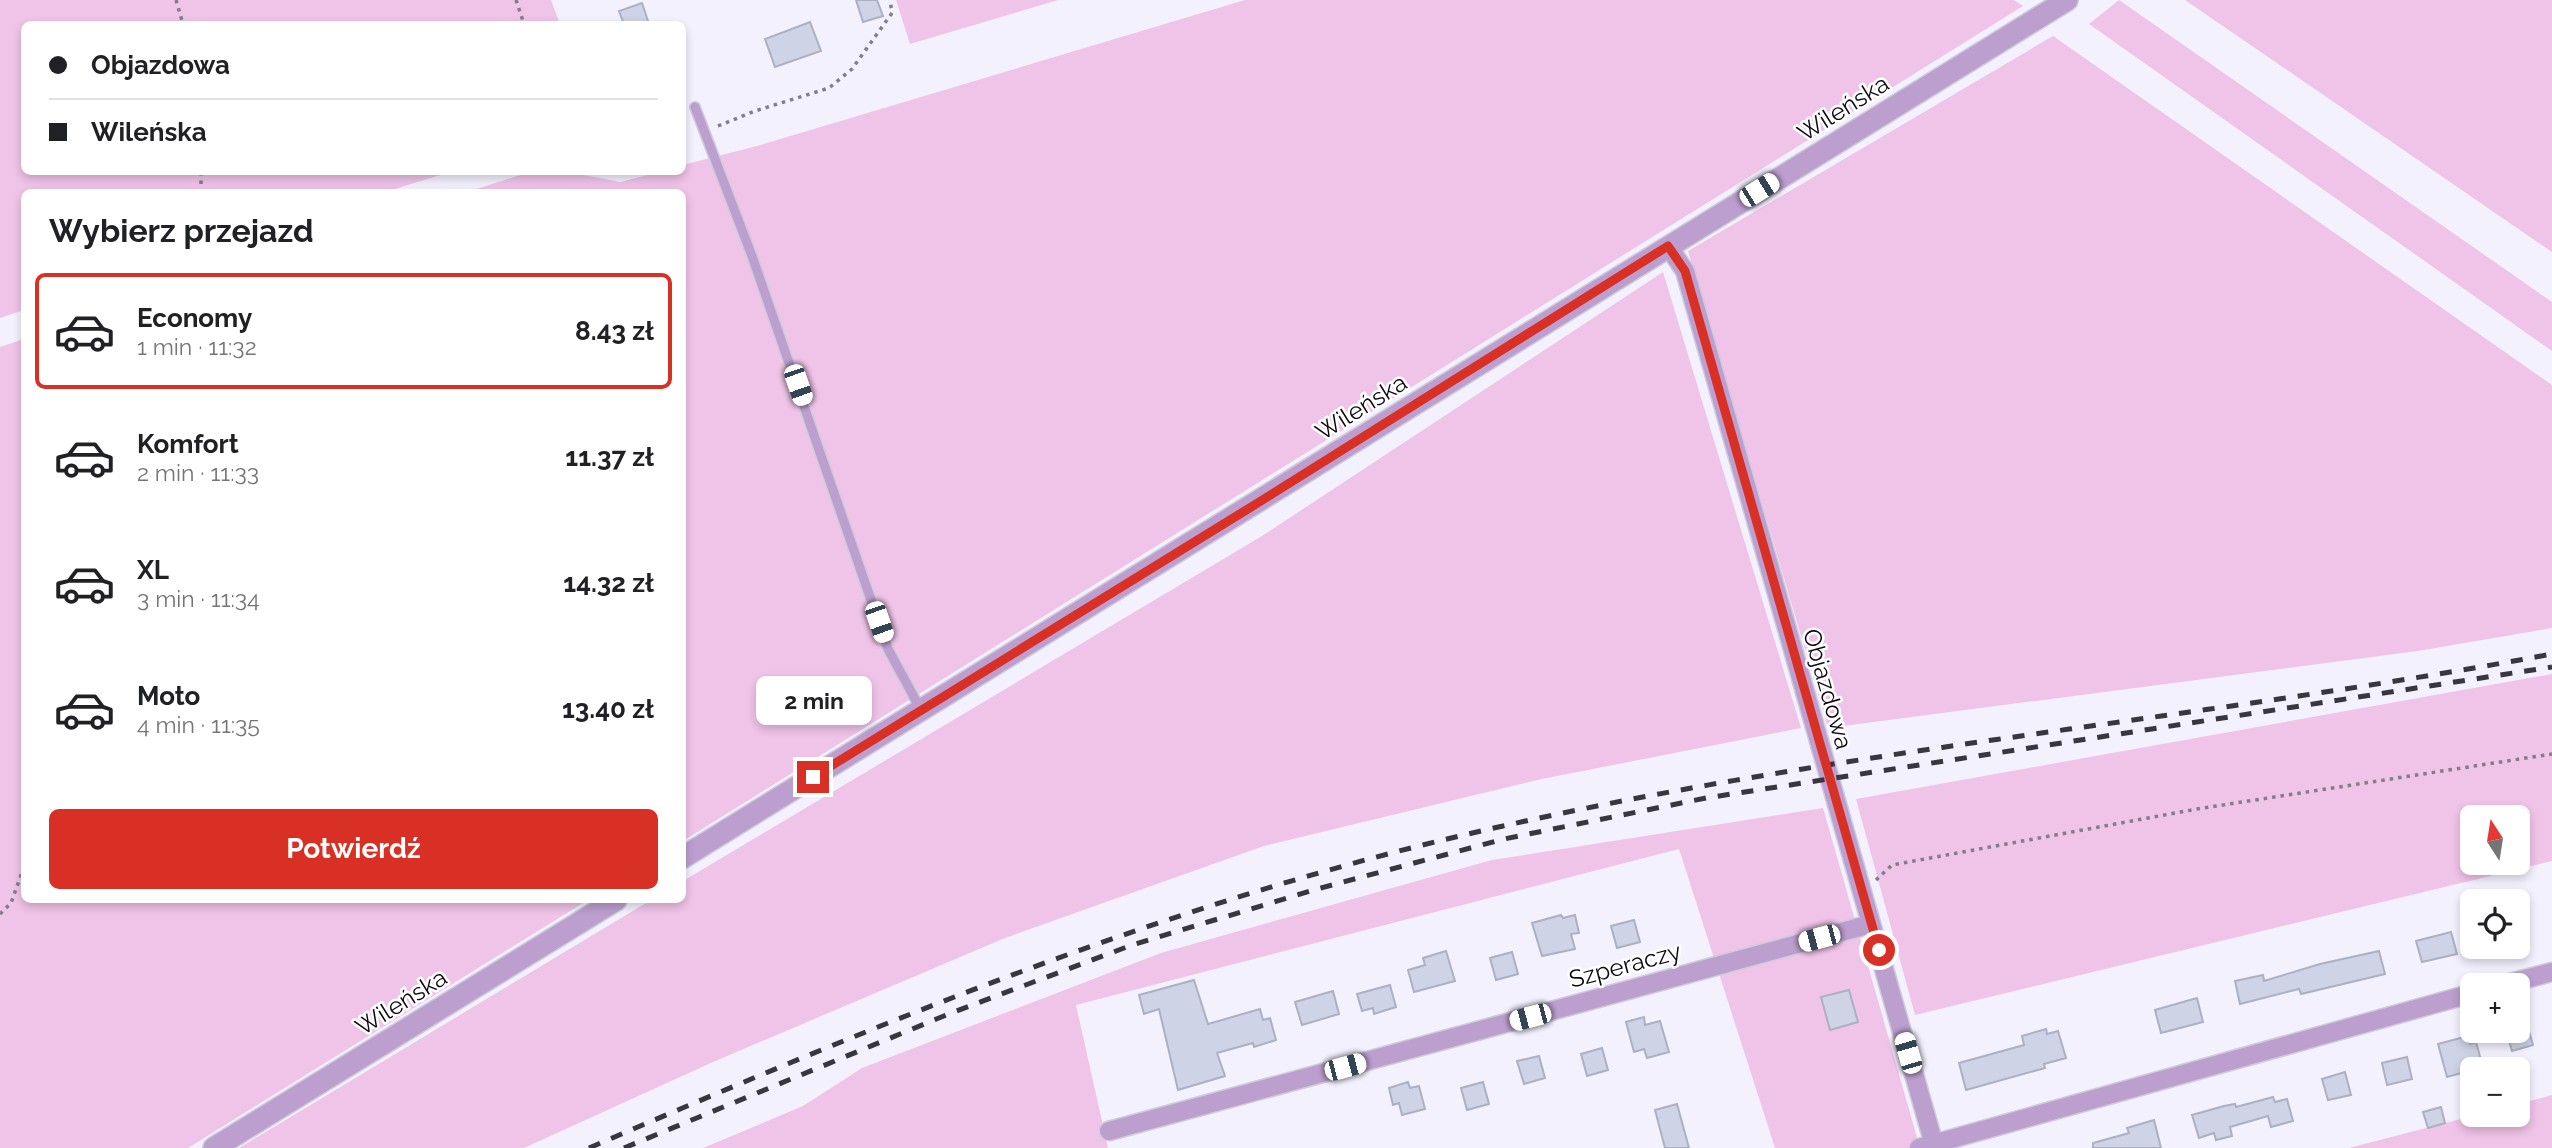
<!DOCTYPE html>
<html lang="pl">
<head>
<meta charset="utf-8">
<style>
	:root { --surface:#fff; --page:#f6f6f6; --text:#202124; --muted:#757577; --line:#e0e0e0; --accent:#d93025 }
	body { margin:0; font-family:Raleway,sans-serif; background:var(--page); color:var(--text); height:100vh; display:flex; flex-direction:column; font-size:26px; white-space:nowrap }
	* { box-sizing:border-box; margin:0 }
	p { font-size:23px; color:var(--muted) }
	.icon { flex:none; width:38px; height:38px; fill:none; stroke:currentColor; stroke-width:2; stroke-linecap:round; stroke-linejoin:round }
	.map { position:relative; flex:1; overflow:hidden }
	.sheet { position:absolute; left:21px; top:189px; width:665px; height:714px; display:flex; flex-direction:column; background:var(--surface); border-radius:10px; box-shadow:0 4px 10px #0003 }
	.sheet>* { flex:none }
	.top-card { position:absolute; left:21px; top:21px; width:665px; height:154px; border-radius:10px; box-shadow:0 4px 10px #0003; display:grid; align-content:center; height:154px; padding:0 28px; background:var(--surface) }
	.needle { width:46px; rotate:348deg }
	.buttons { position:absolute; left:2460px; top:805px; display:grid; gap:14px }
	.buttons a { display:grid; place-items:center; width:70px; height:70px; border-radius:10px; background:var(--surface); box-shadow:0 4px 10px #0003; font-size:35px }
	.end { position:absolute; width:32px; height:32px; margin:-16px; border:9px solid #d93025; background:#fff; box-shadow:0 0 0 4px #fff }
	.from { border-radius:50% }
	.bubble { position:absolute; height:49px; border-radius:10px; background:var(--surface); box-shadow:0 4px 10px #0003; font-size:23px; font-weight:700; line-height:49px; text-align:center }
	.car { position:absolute; width:21px; height:42px; margin:-21px -10px; border-radius:9px; box-shadow:0 0 5px 2px #0007; background:linear-gradient(#fff 24%,#345 0 40%,#fff 0 76%,#345 0 86%,#fff 0) }
	.top-card b { display:flex; align-items:center; gap:24px; height:66px; font-size:26px }
	.top-card b+b { border-top:2px solid var(--line) }
	.top-card i { width:18px; height:18px; background:var(--text) }
	ul { padding:0; list-style:none }
	li { display:flex; align-items:center; gap:21px; height:116px; margin:0 14px 10px; padding:0 14px; border:4px solid transparent; border-radius:10px }
	li div { flex:1 }
	li b { display:block; font-size:26px }
	li em { font-style:normal; font-weight:700 }
	li.current { border-color:var(--accent) }
	li>.icon { width:63px; height:63px; stroke-width:1.5 }
	h2 { padding:0 28px; font-size:32px; line-height:84px }
	.cta { display:flex; gap:14px; margin-top:auto; padding:14px 28px }
	.cta a { flex:1; height:80px; border-radius:10px; background:var(--accent); color:#fff; font-size:28px; font-weight:700; line-height:80px; text-align:center }
	.map>svg:first-child { display:block }
	.green { fill:#f0c3e9; fill-rule:evenodd }
	.building { fill:#ced3e6; stroke:#abb0c3; stroke-width:2 }
	.lines { fill:none; stroke-linecap:round; stroke-linejoin:round }
	.service-casing { stroke:#ceccd8; stroke-width:12 }
	.minor-casing { stroke:#ceccd8; stroke-width:21 }
	.tertiary-casing { stroke:#ceccd8; stroke-width:24 }
	.path { stroke:#807e88; stroke-width:3.5; stroke-dasharray:3.5 5; stroke-linecap:butt }
	.service { stroke:#bc9ecf; stroke-width:9 }
	.minor { stroke:#bc9ecf; stroke-width:18 }
	.tertiary { stroke:#bc9ecf; stroke-width:21 }
	.rail { stroke:#38363e; stroke-width:5; stroke-dasharray:12 12; stroke-linecap:butt }
	.route { stroke:#d93025; stroke-width:9 }
	.labels { text-anchor:middle; dominant-baseline:central; stroke-width:5; stroke-linejoin:round; paint-order:stroke }
	.street-label { font-size:24px; fill:#0c0a11; stroke:#fff }
</style>
</head>
<body>
<div class="map">
<svg width="2552" height="1148" viewBox="0 0 2552 1148">
	<rect width="100%" height="100%" fill="#f3f1fe"/>
	<!-- green -->
	<path class="green" d="M0 0H551L560 24H24V172H450L385 192H24V310L0 318Z
		M896 0H1058L910 44Z
		M1245 0H2014L2023 6 683 841 682 192H467L530 172H568L620 182 659 172H682L683 165 757 146Z
		M2119 0 2552 302V351L2089 24Z
		M2185 0H2552V252Z
		M2053 36 2552 385V628L2418 651 1828 728 1688 251Z
		M1663 272 1801 728 1542 779 1264 846 1005 938 713 1062 524 1148H239L651 900H682L683 881 1262 536Z
		M24 339V900H588L188 1148H0V347Z
		M2552 674V861L1915 1015 1856 799ZM2473 817H2518V863H2473Z
		M1823 808 1920 1148H1775L1679 849 1076 1005 1108 1148H703L803 1106 862 1068 1161 953 1492 860Z
		M2552 1095V1148H2349L2476 1115H2518V1104Z"/>
	<!-- building -->
	<path class="building" d="M856 0H877L883 16 863 22Z
		M642 3 649 24H624L619 11Z
		M810 22 821 51 775 67 765 39Z
		M1561 915 1563 918 1575 915 1579 933 1571 934 1575 949 1542 956 1532 923Z
		M1634 920 1640 942 1617 948 1611 926Z
		M2451 932 2457 954 2422 962 2416 941Z
		M1446 951 1455 981 1414 992 1408 970 1425 965 1423 958Z
		M2379 951 2385 974 2301 994 2299 989 2240 1004 2235 981 2263 975 2264 981 2320 964Z
		M1512 952 1518 974 1496 980 1490 958Z
		M1194 980 1208 1024 1260 1009 1263 1020 1270 1018 1276 1040 1254 1047 1253 1043 1217 1053 1225 1076 1178 1090 1159 1009 1144 1014 1139 995Z
		M1390 985 1396 1007 1374 1014 1373 1008 1362 1011 1357 994Z
		M1849 990 1858 1022 1830 1030 1821 997Z
		M1333 991 1339 1014 1302 1025 1295 1002Z
		M2197 998 2203 1022 2161 1033 2155 1010Z
		M1644 1017 1645 1025 1660 1021 1669 1052 1647 1058 1644 1049 1634 1052 1626 1022Z
		M2046 1029 2047 1034 2058 1031 2066 1058 2044 1064 2045 1068 1966 1090 1959 1063 2024 1045 2022 1036Z
		M2506 1031H2529L2533 1045 2512 1051Z
		M2468 1036 2470 1044 2476 1042 2481 1060 2474 1062 2476 1069 2447 1077 2438 1044Z
		M1602 1048 1608 1070 1587 1076 1581 1054Z
		M1539 1056 1545 1078 1524 1084 1517 1061Z
		M2407 1057 2412 1079 2387 1085 2382 1063Z
		M2345 1072 2351 1095 2328 1100 2322 1079Z
		M1408 1082 1410 1088 1419 1086 1425 1109 1402 1115 1399 1103 1393 1105 1389 1088Z
		M1483 1082 1489 1104 1467 1110 1461 1088Z
		M2273 1097 2275 1102 2287 1099 2293 1121 2271 1127 2268 1116 2230 1127 2232 1136 2216 1140 2214 1133 2199 1138 2192 1115 2224 1106 2235 1104 2236 1107Z
		M1677 1104 1689 1148H1665L1655 1110Z
		M2441 1107 2445 1123 2428 1128 2423 1112Z
		M2154 1120 2161 1148H2093V1143L2129 1133 2127 1128Z"/>
	<g class="lines">
		<!-- service casing -->
		<g class="service-casing">
			<path id="service" d="M695 107 752 256 888 649 921 710"/>
		</g>
		<!-- minor casing -->
		<g class="minor-casing">
			<path id="minor" d="M1668 246 1685 271 1935 1148
				M2502 985 2552 972
				M1109 1131 1871 924
				M1919 1148 2473 993"/>
		</g>
		<!-- tertiary casing -->
		<g class="tertiary-casing">
			<path id="tertiary" d="M682 858 2067 0
				M214 1148 616 900"/>
		</g>
		<!-- path -->
		<path class="path" d="M176 0 183 24
			M516 0 524 24
			M718 126 755 111 829 88 852 69 892 13 890 0
			M201 172V192
			M1876 880 1892 865 2197 809 2552 754
			M0 914 11 903 24 867"/>
		<!-- service -->
		<use href="#service" class="service"/>
		<!-- minor -->
		<use href="#minor" class="minor"/>
		<!-- tertiary -->
		<use href="#tertiary" class="tertiary"/>
		<!-- rail -->
		<path class="rail" d="M589 1148C889 1019 1183 897 1503 826 1849 748 2204 719 2552 654
			M624 1148 951 1013 1132 945 1317 889 1504 839 1706 798 2552 667"/>
	</g>
	<g class="lines">
		<!-- route -->
		<path class="route" d="M813 777 1256 504 1668 246 1685 271 1879 950"/>
	</g>
	<g class="labels">
		<!-- street labels -->
		<g class="street-label">
			<text transform="translate(1843 108) rotate(-32)">Wileńska</text>
			<text transform="translate(1361 407) rotate(-32)">Wileńska</text>
			<text transform="translate(1828 689) rotate(74)">Objazdowa</text>
			<text transform="translate(1625 965) rotate(-15)">Szperaczy</text>
			<text transform="translate(401 1002) rotate(-32)">Wileńska</text>
		</g>
	</g>
</svg>
<div class="buttons">
<a><svg class="needle" viewBox="-14 -14 28 28"><path d="M0-13l5 13h-10z" fill="#e53935"/><path d="M0 13l5-13h-10z" fill="#757577"/></svg></a>
<a><svg class="icon" aria-label="locate" viewBox="0 0 24 24"><circle cx="12" cy="12" r="6"/><path d="M12 2v4M12 18v4M2 12h4M18 12h4"/></svg></a>
<a>+</a>
<a>−</a>
</div>
<i class="end from" style="left:1879px;top:950px"></i>
<i class="end" style="left:813px;top:777px"></i>
<div class="bubble" style="left:756px;top:676px;width:116px">2 min</div>
<i class="car" style="left:1759px;top:190px;rotate:58deg"></i>
<i class="car" style="left:798px;top:385px;rotate:161deg"></i>
<i class="car" style="left:879px;top:622px;rotate:161deg"></i>
<i class="car" style="left:1819px;top:938px;rotate:255deg"></i>
<i class="car" style="left:1530px;top:1017px;rotate:255deg"></i>
<i class="car" style="left:1908px;top:1053px;rotate:344deg"></i>
<i class="car" style="left:1345px;top:1067px;rotate:75deg"></i>
<div class="top-card">
<b><i class="from"></i>Objazdowa</b>
<b><i></i>Wileńska</b>
</div>
<section class="sheet">
<h2>Wybierz przejazd</h2>
<ul>
<li class="current"><svg class="icon" aria-label="car" viewBox="0 0 24 24"><path d="M5 17H2v-5l4-1 3-4h7l3 4 3 1v5h-3M9 17h6M6 11h13"/><circle cx="7" cy="17" r="2"/><circle cx="17" cy="17" r="2"/></svg><div><b>Economy</b><p>1 min · 11:32</p></div><em>8.43 zł</em></li>
<li><svg class="icon" aria-label="car" viewBox="0 0 24 24"><path d="M5 17H2v-5l4-1 3-4h7l3 4 3 1v5h-3M9 17h6M6 11h13"/><circle cx="7" cy="17" r="2"/><circle cx="17" cy="17" r="2"/></svg><div><b>Komfort</b><p>2 min · 11:33</p></div><em>11.37 zł</em></li>
<li><svg class="icon" aria-label="car" viewBox="0 0 24 24"><path d="M5 17H2v-5l4-1 3-4h7l3 4 3 1v5h-3M9 17h6M6 11h13"/><circle cx="7" cy="17" r="2"/><circle cx="17" cy="17" r="2"/></svg><div><b>XL</b><p>3 min · 11:34</p></div><em>14.32 zł</em></li>
<li><svg class="icon" aria-label="car" viewBox="0 0 24 24"><path d="M5 17H2v-5l4-1 3-4h7l3 4 3 1v5h-3M9 17h6M6 11h13"/><circle cx="7" cy="17" r="2"/><circle cx="17" cy="17" r="2"/></svg><div><b>Moto</b><p>4 min · 11:35</p></div><em>13.40 zł</em></li>
</ul>
<div class="cta"><a>Potwierdź</a></div>
</section>
</div>
</body>
</html>
